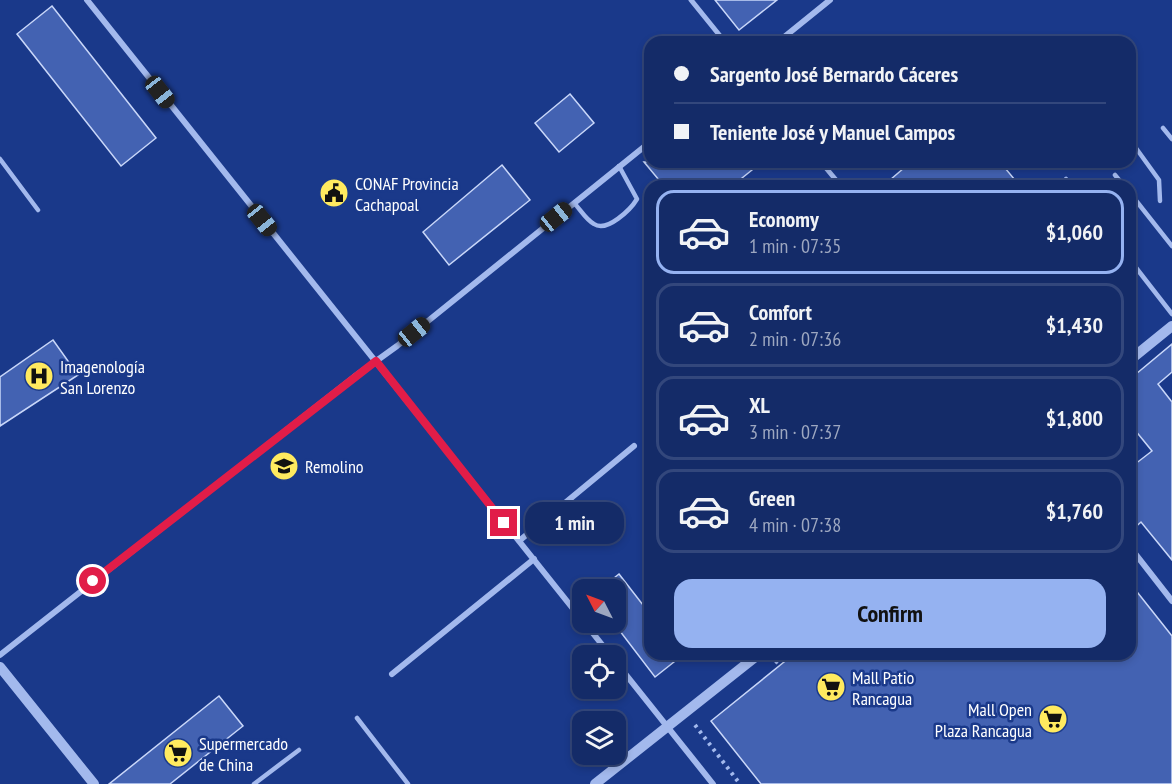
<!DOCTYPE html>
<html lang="en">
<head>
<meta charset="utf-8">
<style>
	:root { --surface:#142b68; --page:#1d336e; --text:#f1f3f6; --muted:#9da7c0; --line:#33477c; --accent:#95b2f1 }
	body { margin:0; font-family:"PT Sans Narrow",sans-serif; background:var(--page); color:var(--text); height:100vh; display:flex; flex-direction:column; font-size:22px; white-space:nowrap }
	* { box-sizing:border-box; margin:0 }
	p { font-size:20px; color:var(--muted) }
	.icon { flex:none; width:33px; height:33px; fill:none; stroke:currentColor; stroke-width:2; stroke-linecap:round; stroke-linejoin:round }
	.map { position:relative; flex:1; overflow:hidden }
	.details { position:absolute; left:644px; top:180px; width:492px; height:480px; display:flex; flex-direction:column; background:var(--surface); border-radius:18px; box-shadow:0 3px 9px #0003,0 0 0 2px var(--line) }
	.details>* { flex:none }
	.hud { position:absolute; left:644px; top:36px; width:492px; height:132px; border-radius:18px; box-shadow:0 3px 9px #0003,0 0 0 2px var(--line); display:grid; align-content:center; height:132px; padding:0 30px; background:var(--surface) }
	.needle { width:39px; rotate:312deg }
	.controls { position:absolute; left:572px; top:579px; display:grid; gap:12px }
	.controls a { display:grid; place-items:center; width:54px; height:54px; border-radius:12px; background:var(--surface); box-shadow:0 3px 9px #0003,0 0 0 2px var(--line); font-size:30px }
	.end { position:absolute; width:27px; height:27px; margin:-14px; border:8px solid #e11d48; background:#fff; box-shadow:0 0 0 3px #fff }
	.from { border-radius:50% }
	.bubble { position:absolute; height:42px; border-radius:18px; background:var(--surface); box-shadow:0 3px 9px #0003,0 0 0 2px var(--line); font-size:20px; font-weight:800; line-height:42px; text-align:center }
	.car { position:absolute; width:18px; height:36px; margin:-18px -9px; border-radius:8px; box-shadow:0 0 4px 2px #0007; background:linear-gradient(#222 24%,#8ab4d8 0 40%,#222 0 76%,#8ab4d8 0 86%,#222 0) }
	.hud b { display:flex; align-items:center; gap:21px; height:57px; font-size:22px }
	.hud b+b { border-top:2px solid var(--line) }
	.hud i { width:15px; height:15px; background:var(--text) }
	ul { padding:10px 0 0; list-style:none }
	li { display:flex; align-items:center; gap:18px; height:84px; margin:0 12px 9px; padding:0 18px; border:3px solid var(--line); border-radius:18px }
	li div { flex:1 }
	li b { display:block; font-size:22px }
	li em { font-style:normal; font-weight:800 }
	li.active { border-color:var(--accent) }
	li>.icon { width:54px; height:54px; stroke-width:1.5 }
	.button { display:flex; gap:12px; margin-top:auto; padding:12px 30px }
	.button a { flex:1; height:69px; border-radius:18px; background:var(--accent); color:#111; font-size:24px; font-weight:800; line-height:69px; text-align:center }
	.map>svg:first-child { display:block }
	.building { fill:#4362b2; stroke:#c9d7f9; stroke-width:1.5 }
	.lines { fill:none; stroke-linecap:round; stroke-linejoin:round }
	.path { stroke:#a3b9ed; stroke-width:4; stroke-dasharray:3 4.5; stroke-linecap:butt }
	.service { stroke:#a3b9ed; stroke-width:4.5 }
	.pedestrian { stroke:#a3b9ed; stroke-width:5 }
	.minor { stroke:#a3b9ed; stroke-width:6 }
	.tertiary { stroke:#a3b9ed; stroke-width:10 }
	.route { stroke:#e11d48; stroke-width:8 }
	.labels { text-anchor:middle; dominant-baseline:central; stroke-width:5; stroke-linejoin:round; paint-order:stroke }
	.poi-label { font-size:18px; fill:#fff; stroke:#1a398a; text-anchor:start }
</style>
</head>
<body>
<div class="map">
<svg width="1172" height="784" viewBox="0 0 1172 784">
	<rect width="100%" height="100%" fill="#1a398a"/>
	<!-- building -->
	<path class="building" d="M715 0H777L739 30Z
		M52 6 156 138 121 166 17 34Z
		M570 94 594 123 559 152 535 123Z
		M644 162H762L732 186H664Z
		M911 162H1000L1020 186H883Z
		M502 165 530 200 449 265 423 232Z
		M53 340 78 375 0 426V377Z
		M1172 344V372L1158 384 1172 402V560L1141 522 1130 532V468L1152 451 1130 424V379Z
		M619 574 650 614V654H684L655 677 613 622H615V590H599Z
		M1130 583 1172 636V784H761L711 721 794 654H1130Z
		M219 696 243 726 170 784H109Z"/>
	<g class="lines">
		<!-- path -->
		<path class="path" d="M775 663 786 654
			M695 725 740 784"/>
		<!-- service -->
		<path class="service" d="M1163 128 1172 139
			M1133 144 1159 180 1160 201
			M0 159 38 210
			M1115 175 1124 186
			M1066 179 1072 186
			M1130 193 1172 246
			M574 203C580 209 586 220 594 224 607 233 631 209 637 199L619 166
			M1130 260 1172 314
			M357 718 408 784
			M254 784 299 750"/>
		<!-- pedestrian -->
		<path class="pedestrian" d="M691 0 725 42
			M821 162 841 186"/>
		<!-- minor -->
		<path class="minor" d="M87 0 582 620
			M778 42 830 0
			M519 541 634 446
			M1130 547 1172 601
			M584 622 611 656
			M0 655 354 377 397 346 650 142
			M615 661 713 784
			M392 674 534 559"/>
		<!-- tertiary -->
		<path class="tertiary" d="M1130 360 1172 326
			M0 667 94 784
			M595 784 759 654"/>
	</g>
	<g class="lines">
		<!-- route -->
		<path class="route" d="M93 581 376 361 504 523"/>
	</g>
	<!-- icons -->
	<defs>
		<g id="civic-disc" transform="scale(1.5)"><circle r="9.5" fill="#ffea5f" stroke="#1a398a"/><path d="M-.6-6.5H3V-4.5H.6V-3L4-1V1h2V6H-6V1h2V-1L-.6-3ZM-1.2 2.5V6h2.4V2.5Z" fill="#111"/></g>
		<g id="hospital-disc" transform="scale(1.5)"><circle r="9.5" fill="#ffea5f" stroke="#1a398a"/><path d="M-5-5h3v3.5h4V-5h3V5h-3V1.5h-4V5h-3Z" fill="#111"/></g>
		<g id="school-disc" transform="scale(1.5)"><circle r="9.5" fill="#ffea5f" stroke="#1a398a"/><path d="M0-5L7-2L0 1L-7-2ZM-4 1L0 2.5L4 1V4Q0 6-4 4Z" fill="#111"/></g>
		<g id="supermarket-disc" transform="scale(1.5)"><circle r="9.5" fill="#ffea5f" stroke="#1a398a"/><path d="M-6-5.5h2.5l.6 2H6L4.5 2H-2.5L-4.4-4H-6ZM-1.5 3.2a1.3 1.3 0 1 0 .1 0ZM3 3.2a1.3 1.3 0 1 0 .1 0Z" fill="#111"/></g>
	</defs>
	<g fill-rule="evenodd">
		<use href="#civic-disc" x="334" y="193"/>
		<use href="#hospital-disc" x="39" y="376"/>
		<use href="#school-disc" x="284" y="466"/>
		<use href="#supermarket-disc" x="831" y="687"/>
		<use href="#supermarket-disc" x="1053" y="719"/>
		<use href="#supermarket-disc" x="178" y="753"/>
	</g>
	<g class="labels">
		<!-- poi labels -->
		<g class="poi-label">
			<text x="355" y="183">CONAF Provincia<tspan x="355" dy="21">Cachapoal</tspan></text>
			<text x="60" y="366">Imagenología<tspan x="60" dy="21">San Lorenzo</tspan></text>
			<text x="305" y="466">Remolino</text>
			<text x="852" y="677">Mall Patio<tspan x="852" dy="21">Rancagua</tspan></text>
			<text x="1032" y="709" text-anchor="end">Mall Open<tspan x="1032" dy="21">Plaza Rancagua</tspan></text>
			<text x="199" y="743">Supermercado<tspan x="199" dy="21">de China</tspan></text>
		</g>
	</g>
</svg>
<div class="controls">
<a><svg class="needle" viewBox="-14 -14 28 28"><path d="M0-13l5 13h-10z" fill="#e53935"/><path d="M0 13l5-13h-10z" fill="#9da7c0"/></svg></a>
<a><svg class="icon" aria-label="locate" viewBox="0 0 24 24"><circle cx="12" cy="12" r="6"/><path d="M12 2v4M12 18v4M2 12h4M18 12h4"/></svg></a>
<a><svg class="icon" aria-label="layers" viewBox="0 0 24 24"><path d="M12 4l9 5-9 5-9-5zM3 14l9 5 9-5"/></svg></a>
</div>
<i class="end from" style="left:93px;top:581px"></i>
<i class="end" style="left:504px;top:523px"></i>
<div class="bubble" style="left:525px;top:502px;width:99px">1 min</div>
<i class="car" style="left:160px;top:92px;rotate:142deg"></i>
<i class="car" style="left:556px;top:217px;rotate:51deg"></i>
<i class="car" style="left:262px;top:220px;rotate:141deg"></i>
<i class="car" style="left:414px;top:332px;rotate:51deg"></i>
<div class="hud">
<b><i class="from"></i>Sargento José Bernardo Cáceres</b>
<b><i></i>Teniente José y Manuel Campos</b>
</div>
<section class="details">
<ul>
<li class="active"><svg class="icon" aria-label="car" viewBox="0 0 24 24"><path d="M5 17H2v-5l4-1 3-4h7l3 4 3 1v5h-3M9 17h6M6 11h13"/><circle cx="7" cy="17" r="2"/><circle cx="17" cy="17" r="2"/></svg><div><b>Economy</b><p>1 min · 07:35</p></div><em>$1,060</em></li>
<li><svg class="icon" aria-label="car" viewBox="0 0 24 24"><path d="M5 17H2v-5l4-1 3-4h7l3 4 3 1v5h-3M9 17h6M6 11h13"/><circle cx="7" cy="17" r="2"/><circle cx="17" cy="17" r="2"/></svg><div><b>Comfort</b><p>2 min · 07:36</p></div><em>$1,430</em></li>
<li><svg class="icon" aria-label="car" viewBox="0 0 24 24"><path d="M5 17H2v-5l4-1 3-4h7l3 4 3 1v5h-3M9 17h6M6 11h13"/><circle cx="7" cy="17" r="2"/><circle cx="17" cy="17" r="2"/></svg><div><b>XL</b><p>3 min · 07:37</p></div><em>$1,800</em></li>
<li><svg class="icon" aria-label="car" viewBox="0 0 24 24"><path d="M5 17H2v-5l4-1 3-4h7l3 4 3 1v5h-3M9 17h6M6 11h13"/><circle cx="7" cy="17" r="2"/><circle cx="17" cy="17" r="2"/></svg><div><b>Green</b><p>4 min · 07:38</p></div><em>$1,760</em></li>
</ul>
<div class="button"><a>Confirm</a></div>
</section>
</div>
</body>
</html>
